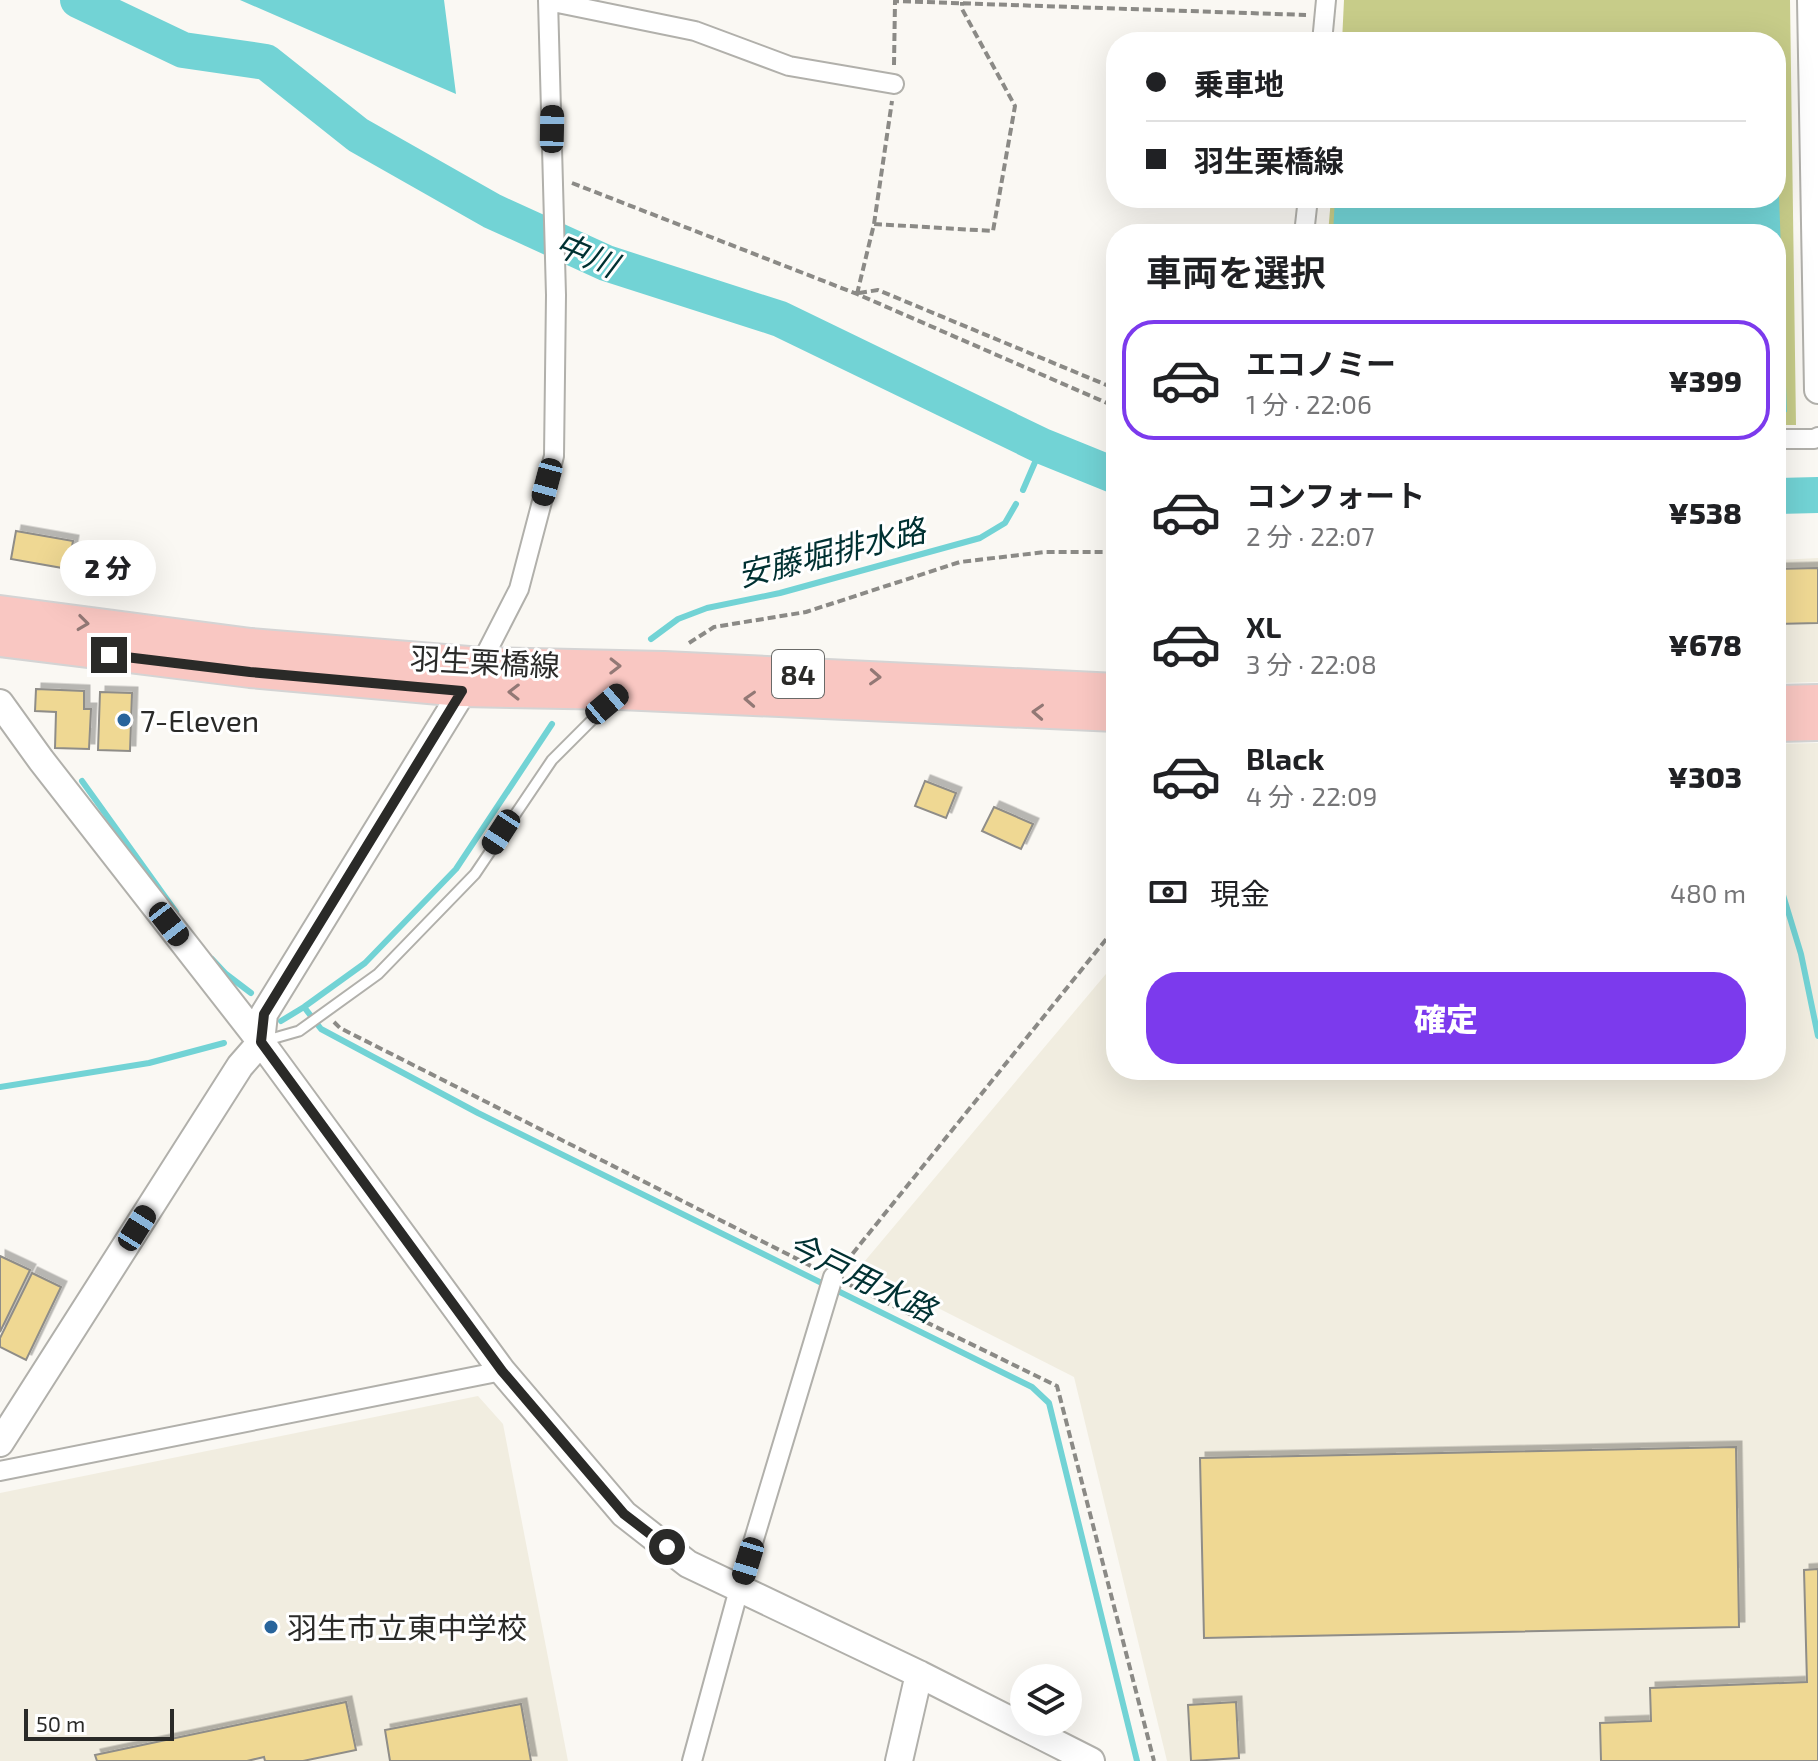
<!DOCTYPE html>
<html lang="ja">
<head>
<meta charset="utf-8">
<style>
	:root { --surface:#fff; --page:#f2f2f2; --text:#202124; --muted:#757577; --line:#e0e0e0; --accent:#7c3aed }
	body { margin:0; font-family:"Exo 2","Noto Sans JP",sans-serif; background:var(--page); color:var(--text); height:100vh; display:flex; flex-direction:column; font-size:30px; white-space:nowrap }
	* { box-sizing:border-box; margin:0 }
	p { font-size:26px; color:var(--muted) }
	.icon { flex:none; width:44px; height:44px; fill:none; stroke:currentColor; stroke-width:2; stroke-linecap:round; stroke-linejoin:round }
	.map { position:relative; flex:1; overflow:hidden }
	.side { position:absolute; left:1106px; top:224px; width:680px; height:856px; display:flex; flex-direction:column; background:var(--surface); border-radius:32px; box-shadow:0 8px 32px #0002 }
	.side>* { flex:none }
	.banner { position:absolute; left:1106px; top:32px; width:680px; height:176px; border-radius:32px; box-shadow:0 8px 32px #0002; display:grid; align-content:center; height:176px; padding:0 40px; background:var(--surface) }
	.fabs { position:absolute; left:1010px; top:1664px; display:grid; gap:16px }
	.fabs a { display:grid; place-items:center; width:72px; height:72px; border-radius:50%; background:var(--surface); box-shadow:0 8px 32px #0002; font-size:40px }
	.scale { position:absolute; left:24px; bottom:20px; width:150px; box-sizing:border-box; padding-left:8px; border:4px solid #2a2a28; border-top:0; font-size:22px; line-height:28px; white-space:nowrap; color:#2a2a28; -webkit-text-stroke:6px #fff; paint-order:stroke }
	.end { position:absolute; width:36px; height:36px; margin:-18px; border:10px solid #2a2a28; background:#fff; box-shadow:0 0 0 4px #fff }
	.from { border-radius:50% }
	.bubble { position:absolute; height:56px; border-radius:28px; background:var(--surface); box-shadow:0 8px 32px #0002; font-size:26px; font-weight:800; line-height:56px; text-align:center }
	.car { position:absolute; width:24px; height:48px; margin:-24px -12px; border-radius:10px; box-shadow:0 0 6px 2px #0007; background:linear-gradient(#222 24%,#8ab4d8 0 40%,#222 0 76%,#8ab4d8 0 86%,#222 0) }
	.banner b { display:flex; align-items:center; gap:28px; height:76px; font-size:30px }
	.banner b+b { border-top:2px solid var(--line) }
	.banner i { width:20px; height:20px; background:var(--text) }
	ul { padding:0; list-style:none }
	li { display:flex; align-items:center; gap:24px; height:120px; margin:0 16px 12px; padding:0 24px; border:4px solid transparent; border-radius:32px }
	li div { flex:1 }
	li b { display:block; font-size:30px }
	li em { font-style:normal; font-weight:800 }
	li.on { border-color:var(--accent) }
	li>.icon { width:72px; height:72px; stroke-width:1.5 }
	h2 { padding:0 40px; font-size:36px; line-height:96px }
	.pay { display:flex; align-items:center; gap:20px; height:88px; padding:0 40px; font-size:30px }
	.pay p { margin-inline-start:auto }
	.action { display:flex; gap:16px; margin-top:auto; padding:16px 40px }
	.action a { flex:1; height:92px; border-radius:32px; background:var(--accent); color:#fff; font-size:32px; font-weight:800; line-height:92px; text-align:center }
	.map>svg:first-child { display:block }
	.built { fill:#f1ede0 }
	.green { fill:#c7cc89 }
	.water { fill:#72d3d5 }
	.lines { fill:none; stroke-linecap:round; stroke-linejoin:round }
	.stream { stroke:#72d3d5; stroke-width:6 }
	.river { stroke:#72d3d5; stroke-width:36 }
	.building { fill:#efd893; stroke:#8f8d88; stroke-width:2; filter:url(#shadow) }
	.lane-casing { stroke:#b1b0ab; stroke-width:13 }
	.street-casing { stroke:#b1b0ab; stroke-width:22 }
	.secondary-casing { stroke:#b1b0ab; stroke-width:30 }
	.primary-casing { stroke:#d4d4d4; stroke-width:34 }
	.path { stroke:#8b8a86; stroke-width:4; stroke-dasharray:8 4; stroke-linecap:butt }
	.lane { stroke:#fff; stroke-width:9 }
	.street { stroke:#fff; stroke-width:18 }
	.secondary { stroke:#fff; stroke-width:26 }
	.primary { stroke:#f9c7c2; stroke-width:30 }
	.oneway { stroke:#927875 }
	.route { stroke:#2a2a28; stroke-width:10 }
	.poi-dot { fill:#28649b; stroke:#fff; stroke-width:3 }
	.labels { text-anchor:middle; dominant-baseline:central; stroke-width:6; stroke-linejoin:round; paint-order:stroke }
	.shield { fill:#fff; stroke:#6a6a68; stroke-width:2 }
	.shield-label { font-size:28px; font-weight:bold; fill:#2a2a28 }
	.street-label { font-size:30px; fill:#2a2a28; stroke:#fff }
	.poi-label { font-size:30px; fill:#2a2a28; stroke:#fff; text-anchor:start }
	.water-label { font-size:32px; font-style:italic; fill:#003132; stroke:#fff }
</style>
</head>
<body>
<div class="map">
<svg width="1818" height="1761" viewBox="0 0 1818 1761">
	<defs>
		<filter id="shadow"><feDropShadow dx="5.5" dy="-5.5" stdDeviation="0" flood-color="#0004"/></filter>
	</defs>
	<rect width="100%" height="100%" fill="#faf8f3"/>
	<!-- built -->
	<path class="built" d="M1818 558V682L1776 683V560Z
		M1818 743V1761H1167L1074 1377 859 1268 1116 962V1070H1776V744Z
		M478 1396 503 1424 568 1761H0V1493Z"/>
	<!-- green -->
	<path class="green" d="M1344 0H1790L1796 425H1776V234H1328L1331 198H1776V42H1342Z"/>
	<!-- water -->
	<path class="water" d="M240 0H444L456 94Z
		M1776 169H1778L1787 412 1776 413V234H1333L1335 198H1776Z"/>
	<g class="lines">
		<!-- stream -->
		<path class="stream" d="M1023 490 1042 446
			M651 639 678 619 707 608 780 593 980 538 1005 523 1016 504
			M82 781 176 912
			M1776 872 1801 954 1818 1036
			M212 959 226 974 251 993
			M304 1007 321 1029 478 1113 1032 1387 1049 1403 1137 1761
			M281 1021 304 1007 365 963 456 869 552 724
			M0 1087 149 1063 224 1043"/>
		<!-- river -->
		<path class="river" d="M78 0 183 50 266 62 358 135 492 211 606 263 780 319 1042 446 1116 476
			M1776 496 1818 495"/>
	</g>
	<!-- building -->
	<path class="building" d="M16 531 73 541 68 569 11 559Z
		M1818 568V623L1776 624V569Z
		M36 689 84 691V709H91L89 749 55 748 56 712 35 711Z
		M100 692 132 693 130 751 98 750Z
		M925 781 956 793 946 818 915 806Z
		M994 807 1033 824 1021 849 982 831Z
		M0 1256 30 1270 0 1332Z
		M32 1273 61 1287 26 1360 0 1347V1338Z
		M1736 1447 1739 1627 1204 1638 1200 1458Z
		M1818 1569V1761H1601L1600 1723 1651 1721 1650 1688 1807 1682 1804 1570Z
		M346 1702 356 1750 303 1761H265L264 1757 247 1761H97L95 1755Z
		M1236 1702 1239 1758 1191 1761 1188 1705Z
		M521 1704 531 1761H390L385 1730Z"/>
	<g class="lines">
		<!-- lane casing -->
		<g class="lane-casing">
			<path id="lane" d="M264 1041 299 1031 378 974 475 874 552 760 610 702"/>
		</g>
		<!-- street casing -->
		<g class="street-casing">
			<path id="street" d="M548 1 695 31 789 66 894 84
				M1322 42 1326 0
				M1304 234 1308 198
				M1776 439H1814L1818 437
				M481 663 519 589 554 456 556 295 548 0
				M0 1471 502 1371
				M692 1761 739 1589 833 1277"/>
		</g>
		<!-- secondary casing -->
		<g class="secondary-casing">
			<path id="secondary" d="M1811 0 1818 390
				M0 703 41 760 261 1042 502 1371 624 1514 688 1564 919 1674 1091 1761
				M0 1443 240 1066 261 1042 264 1014 472 676
				M899 1761 919 1674"/>
		</g>
		<!-- primary casing -->
		<g class="primary-casing">
			<path id="primary" d="M0 611 251 644 481 663 664 667 1116 689
				M0 641 250 672 462 691 620 694 1116 716
				M1776 701 1818 700
				M1776 726 1818 725"/>
		</g>
		<!-- path -->
		<path class="path" d="M894 65 895 1 1306 15
			M572 183 857 294 1116 407
			M874 224 892 101
			M859 293 878 290 1116 389
			M857 294 874 224 993 231 1015 106 962 9V2
			M689 643 714 627 806 612 960 562 1045 552H1116
			M334 1022 340 1028 817 1269
			M845 1263 1116 927
			M850 1285 1057 1386 1154 1761"/>
		<!-- lane -->
		<use href="#lane" class="lane"/>
		<!-- street -->
		<use href="#street" class="street"/>
		<!-- secondary -->
		<use href="#secondary" class="secondary"/>
		<!-- primary -->
		<use href="#primary" class="primary"/>
	</g>
	<!-- one-way arrows -->
	<defs><path id="oneway-chevron" d="M-2-3.5L2.5 0L-2 3.5" fill="none" stroke-width="1.6" stroke-linecap="round" stroke-linejoin="round" transform="scale(2)"/></defs>
	<g class="oneway">
		<use href="#oneway-chevron" transform="translate(83 623) rotate(7)"/>
		<use href="#oneway-chevron" transform="translate(615 666) rotate(1)"/>
		<use href="#oneway-chevron" transform="translate(875 677) rotate(3)"/>
		<use href="#oneway-chevron" transform="translate(514 692) rotate(-179)"/>
		<use href="#oneway-chevron" transform="translate(750 699) rotate(-177)"/>
		<use href="#oneway-chevron" transform="translate(1038 712) rotate(-177)"/>
	</g>
	<g class="lines">
		<!-- route -->
		<path class="route" d="M109 655 250 672 462 691 264 1014 261 1042 502 1371 624 1514 667 1547"/>
	</g>
	<!-- markers -->
	<g class="poi-dot">
		<circle cx="124" cy="720" r="8"/>
		<circle cx="271" cy="1627" r="8"/>
	</g>
	<g class="labels">
		<!-- shield labels -->
		<rect class="shield" x="772" y="650" width="52" height="48" rx="6"/>
		<g class="shield-label">
			<text x="798" y="674">84</text>
		</g>
		<!-- street labels -->
		<g class="street-label">
			<text transform="translate(485 661) rotate(3)">羽生栗橋線</text>
		</g>
		<!-- poi labels -->
		<g class="poi-label">
			<text x="140" y="720">7-Eleven</text>
			<text x="287" y="1627">羽生市立東中学校</text>
		</g>
		<!-- water labels -->
		<g class="water-label">
			<text transform="translate(587 253) rotate(23)">中川</text>
			<text transform="translate(831 551) rotate(-14)">安藤堀排水路</text>
			<text transform="translate(862 1276) rotate(26)">今戸用水路</text>
		</g>
	</g>
</svg>
<div class="fabs">
<a><svg class="icon" aria-label="layers" viewBox="0 0 24 24"><path d="M12 4l9 5-9 5-9-5zM3 14l9 5 9-5"/></svg></a>
</div>
<div class="scale">50 m</div>
<i class="end from" style="left:667px;top:1547px"></i>
<i class="end" style="left:109px;top:655px"></i>
<div class="bubble" style="left:60px;top:540px;width:96px">2 分</div>
<i class="car" style="left:552px;top:129px;rotate:1deg"></i>
<i class="car" style="left:547px;top:482px;rotate:195deg"></i>
<i class="car" style="left:607px;top:704px;rotate:50deg"></i>
<i class="car" style="left:501px;top:832px;rotate:213deg"></i>
<i class="car" style="left:169px;top:924px;rotate:142deg"></i>
<i class="car" style="left:137px;top:1228px;rotate:32deg"></i>
<i class="car" style="left:748px;top:1561px;rotate:197deg"></i>
<div class="banner">
<b><i class="from"></i>乗車地</b>
<b><i></i>羽生栗橋線</b>
</div>
<section class="side">
<h2>車両を選択</h2>
<ul>
<li class="on"><svg class="icon" aria-label="car" viewBox="0 0 24 24"><path d="M5 17H2v-5l4-1 3-4h7l3 4 3 1v5h-3M9 17h6M6 11h13"/><circle cx="7" cy="17" r="2"/><circle cx="17" cy="17" r="2"/></svg><div><b>エコノミー</b><p>1 分 · 22:06</p></div><em>¥399</em></li>
<li><svg class="icon" aria-label="car" viewBox="0 0 24 24"><path d="M5 17H2v-5l4-1 3-4h7l3 4 3 1v5h-3M9 17h6M6 11h13"/><circle cx="7" cy="17" r="2"/><circle cx="17" cy="17" r="2"/></svg><div><b>コンフォート</b><p>2 分 · 22:07</p></div><em>¥538</em></li>
<li><svg class="icon" aria-label="car" viewBox="0 0 24 24"><path d="M5 17H2v-5l4-1 3-4h7l3 4 3 1v5h-3M9 17h6M6 11h13"/><circle cx="7" cy="17" r="2"/><circle cx="17" cy="17" r="2"/></svg><div><b>XL</b><p>3 分 · 22:08</p></div><em>¥678</em></li>
<li><svg class="icon" aria-label="car" viewBox="0 0 24 24"><path d="M5 17H2v-5l4-1 3-4h7l3 4 3 1v5h-3M9 17h6M6 11h13"/><circle cx="7" cy="17" r="2"/><circle cx="17" cy="17" r="2"/></svg><div><b>Black</b><p>4 分 · 22:09</p></div><em>¥303</em></li>
</ul>
<div class="pay"><svg class="icon" aria-label="cash" viewBox="0 0 24 24"><path d="M3 7h18v10H3z"/><circle cx="12" cy="12" r="2"/></svg>現金<p>480 m</p></div>
<div class="action"><a>確定</a></div>
</section>
</div>
</body>
</html>
